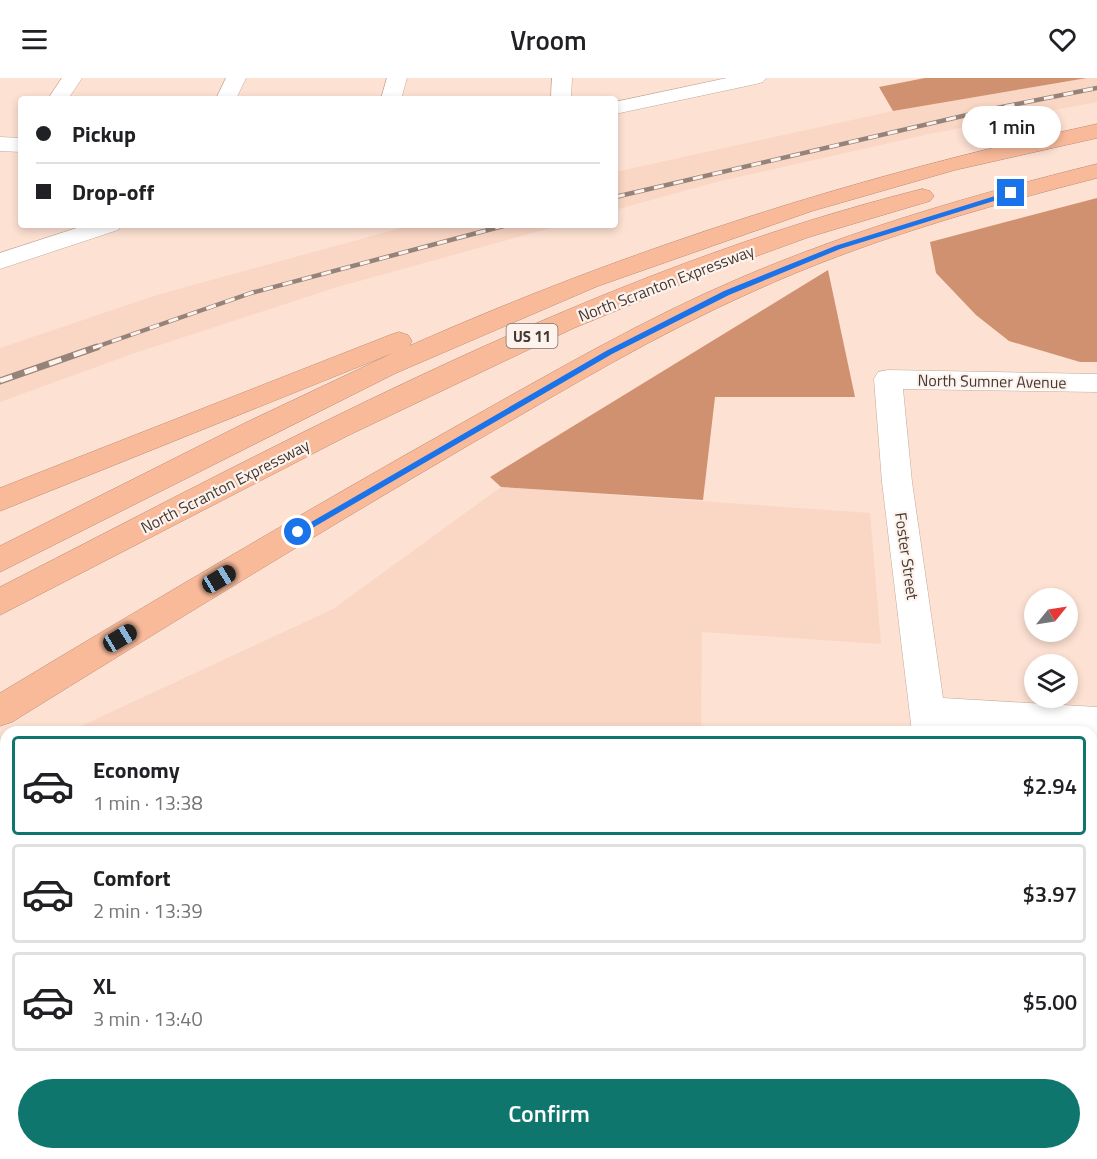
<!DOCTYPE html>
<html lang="en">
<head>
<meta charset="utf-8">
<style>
	:root { --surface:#fff; --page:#f2f2f2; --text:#202124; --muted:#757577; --line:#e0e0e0; --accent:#0f766e }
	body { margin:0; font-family:"Titillium Web",sans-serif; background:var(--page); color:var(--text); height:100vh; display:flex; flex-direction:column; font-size:22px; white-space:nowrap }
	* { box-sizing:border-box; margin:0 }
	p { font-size:20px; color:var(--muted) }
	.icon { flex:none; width:33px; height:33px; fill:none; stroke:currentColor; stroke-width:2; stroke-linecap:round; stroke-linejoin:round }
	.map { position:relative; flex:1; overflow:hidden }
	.details { position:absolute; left:0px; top:648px; width:1098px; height:434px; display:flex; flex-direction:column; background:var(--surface); border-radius:18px 18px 0 0; box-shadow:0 3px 9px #0003 }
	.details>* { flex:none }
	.top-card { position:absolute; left:18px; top:18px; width:600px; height:132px; border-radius:6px; box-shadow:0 3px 9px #0003; display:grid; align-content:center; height:132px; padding:0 18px; background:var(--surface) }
	.needle { width:39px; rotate:60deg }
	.buttons { position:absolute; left:1024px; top:510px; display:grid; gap:12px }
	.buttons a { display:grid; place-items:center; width:54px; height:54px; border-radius:50%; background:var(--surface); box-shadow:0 3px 9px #0003; font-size:30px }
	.end { position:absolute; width:27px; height:27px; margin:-14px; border:8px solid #1a73e8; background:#fff; box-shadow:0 0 0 3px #fff }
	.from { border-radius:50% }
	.bubble { position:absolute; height:42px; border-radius:21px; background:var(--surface); box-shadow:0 3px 9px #0003; font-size:20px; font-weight:600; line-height:42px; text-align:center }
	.car { position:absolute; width:18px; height:36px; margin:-18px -9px; border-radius:8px; box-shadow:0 0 4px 2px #0007; background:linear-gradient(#222 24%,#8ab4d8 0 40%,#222 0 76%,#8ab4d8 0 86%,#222 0) }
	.top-card b { display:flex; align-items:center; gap:21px; height:57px; font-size:22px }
	.top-card b+b { border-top:2px solid var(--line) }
	.top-card i { width:15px; height:15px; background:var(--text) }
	ul { padding:10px 0 0; list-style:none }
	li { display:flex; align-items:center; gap:18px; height:99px; margin:0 12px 9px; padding:0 6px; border:3px solid var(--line); border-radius:6px }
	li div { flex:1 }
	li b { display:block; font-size:22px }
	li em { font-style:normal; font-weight:600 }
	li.active { border-color:var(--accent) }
	li>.icon { width:54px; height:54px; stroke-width:1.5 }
	.primary-button { display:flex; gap:12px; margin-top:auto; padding:12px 18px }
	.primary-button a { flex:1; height:69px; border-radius:36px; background:var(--accent); color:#fff; font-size:24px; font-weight:600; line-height:69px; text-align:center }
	header { display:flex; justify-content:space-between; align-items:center; height:78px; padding:0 18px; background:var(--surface); font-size:27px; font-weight:600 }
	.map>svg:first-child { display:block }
	.built { fill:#fad6c4 }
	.forest { fill:#d09170 }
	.building { fill:#99bbbd }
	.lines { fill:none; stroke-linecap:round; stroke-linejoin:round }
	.minor-casing { stroke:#c4a99b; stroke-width:1 }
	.highway-casing { stroke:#b98c76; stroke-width:1 }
	.minor { fill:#fff; fill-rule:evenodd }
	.highway { fill:#f9ba9a; fill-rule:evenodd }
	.rail-far1-casing { stroke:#95837a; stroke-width:4.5 }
	.rail-casing { stroke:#95837a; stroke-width:7 }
	.rail-far1 { stroke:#fef2ec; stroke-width:3; stroke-dasharray:10; stroke-linecap:butt }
	.rail { stroke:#fef2ec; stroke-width:4.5; stroke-dasharray:13; stroke-linecap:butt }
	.route { fill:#1a73e8 }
	.labels { text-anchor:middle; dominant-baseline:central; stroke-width:4.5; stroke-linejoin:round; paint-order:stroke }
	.shield { fill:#fef2ec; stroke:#7b706a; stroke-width:1.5 }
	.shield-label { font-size:15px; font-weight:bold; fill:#433833 }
	.street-label { font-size:16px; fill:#433833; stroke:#fef2ec }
</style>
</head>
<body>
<header><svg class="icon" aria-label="menu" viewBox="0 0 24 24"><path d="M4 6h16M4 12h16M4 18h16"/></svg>Vroom<svg class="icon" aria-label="heart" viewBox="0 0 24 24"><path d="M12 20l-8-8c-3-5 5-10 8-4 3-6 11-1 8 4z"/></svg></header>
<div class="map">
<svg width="1097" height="1081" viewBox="0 0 1097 1081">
	<rect width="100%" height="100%" fill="#fde1d3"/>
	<!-- built -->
	<path class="built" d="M1087 0H1097V24L929 56 716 104 615 132V94L893 33Z
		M412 147H561L334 210 132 276 0 324V270L157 217Z
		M501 409 870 435 881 566 702 554 701 654H68L333 531Z
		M6 683V1076H941L942 1081H0V685Z"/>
	<!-- forest -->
	<path class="forest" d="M925 0H1087L893 33 879 9Z
		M1097 120V284H1080L1009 263 976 237 936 195 930 164Z
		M828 192 855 319H715L703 422 501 409 490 399Z"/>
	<!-- building -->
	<path class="building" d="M0 761H6V915L0 932Z
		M536 1076H672V1081H536Z"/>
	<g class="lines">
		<!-- minor casing -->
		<g class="minor-casing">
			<path id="minor" d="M62 0H82L68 21H48Z
				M226 0H246L236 21H216Z
				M387 0H407L401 21H381Z
				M552 0H572L571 21H551Z
				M727 0H766L763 4 756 6 615 36V24Z
				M0 59 21 60V74L0 73Z
				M86 147H122L118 152 0 191V175Z
				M888 292 1097 296V314L903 311 912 404 943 620 1097 629V661L1092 660V654L947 652 948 654H912L882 404 874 301 878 294Z
				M1092 907H1097V949H1092Z
				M182 1076H228L227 1081H181Z
				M373 1076H419L418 1081H372Z
				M969 1076H1014L1015 1081H969Z"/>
		</g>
		<!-- highway casing -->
		<g class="highway-casing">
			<path id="highway" d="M1097 46V60L955 92 812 133 598 208 396 295 0 494V468L247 344 393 275 0 433V410L390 257 399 254 408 257 412 263 409 268C630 170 860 97 1097 46Z
				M1097 86V100C980 130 864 163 754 213 657 256 566 311 474 364 318 455 165 549 12 644L0 648V615C153 523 307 432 462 345 553 294 644 241 740 200 855 151 975 116 1097 86Z
				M922 111 930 113 934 118 930 123 809 159 691 202 574 250 347 358 0 537V509C295 358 598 192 922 111Z"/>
		</g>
		<!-- minor -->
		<use href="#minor" class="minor"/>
		<!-- highway -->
		<use href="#highway" class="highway"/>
		<!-- rail-far1 casing -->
		<g class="rail-far1-casing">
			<path id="rail-far1" d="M615 119 997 30 1097 10
				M93 270 251 215 507 147"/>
		</g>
		<!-- rail casing -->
		<g class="rail-casing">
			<path id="rail" d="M0 303 97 269"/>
		</g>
		<!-- rail-far1 -->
		<use href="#rail-far1" class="rail-far1"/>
		<!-- rail -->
		<use href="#rail" class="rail"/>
	</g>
	<!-- route -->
	<path class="route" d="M1011 113 1013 117 840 171 729 217 612 276 302 456 294 454 606 273 724 213 835 168Z"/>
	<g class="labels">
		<!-- shield labels -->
		<rect class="shield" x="506.5" y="246" width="51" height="24" rx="4.5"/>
		<g class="shield-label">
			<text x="532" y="258">US 11</text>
		</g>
		<!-- street labels -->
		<g class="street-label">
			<text transform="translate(666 205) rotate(-21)">North Scranton Expressway</text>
			<text transform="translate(992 303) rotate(1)">North Sumner Avenue</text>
			<text transform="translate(225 408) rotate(-27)">North Scranton Expressway</text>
			<text transform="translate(907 478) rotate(82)">Foster Street</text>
		</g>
	</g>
</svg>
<div class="buttons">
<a><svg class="needle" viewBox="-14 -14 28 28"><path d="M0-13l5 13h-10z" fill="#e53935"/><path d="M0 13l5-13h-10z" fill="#757577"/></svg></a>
<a><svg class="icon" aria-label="layers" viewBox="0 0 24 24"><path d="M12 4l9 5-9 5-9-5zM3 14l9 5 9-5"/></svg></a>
</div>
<i class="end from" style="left:298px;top:454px"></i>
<i class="end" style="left:1011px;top:115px"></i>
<div class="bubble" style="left:962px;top:28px;width:99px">1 min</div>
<i class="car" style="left:219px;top:501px;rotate:59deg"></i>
<i class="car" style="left:120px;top:560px;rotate:59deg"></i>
<div class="top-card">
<b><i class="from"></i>Pickup</b>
<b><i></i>Drop-off</b>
</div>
<section class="details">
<ul>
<li class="active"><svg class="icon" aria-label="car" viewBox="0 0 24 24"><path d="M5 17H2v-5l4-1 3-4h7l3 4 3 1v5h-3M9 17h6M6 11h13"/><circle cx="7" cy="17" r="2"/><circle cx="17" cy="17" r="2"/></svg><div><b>Economy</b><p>1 min · 13:38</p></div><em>$2.94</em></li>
<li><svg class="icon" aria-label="car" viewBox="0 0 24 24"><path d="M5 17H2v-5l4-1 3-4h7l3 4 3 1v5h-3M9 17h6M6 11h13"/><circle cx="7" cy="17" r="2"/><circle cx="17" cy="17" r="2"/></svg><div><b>Comfort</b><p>2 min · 13:39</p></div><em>$3.97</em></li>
<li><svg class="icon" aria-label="car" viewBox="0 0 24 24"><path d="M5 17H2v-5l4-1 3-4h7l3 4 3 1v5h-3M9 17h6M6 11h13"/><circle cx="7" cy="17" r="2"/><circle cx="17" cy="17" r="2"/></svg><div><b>XL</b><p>3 min · 13:40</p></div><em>$5.00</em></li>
</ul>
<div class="primary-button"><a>Confirm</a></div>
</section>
</div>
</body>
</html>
